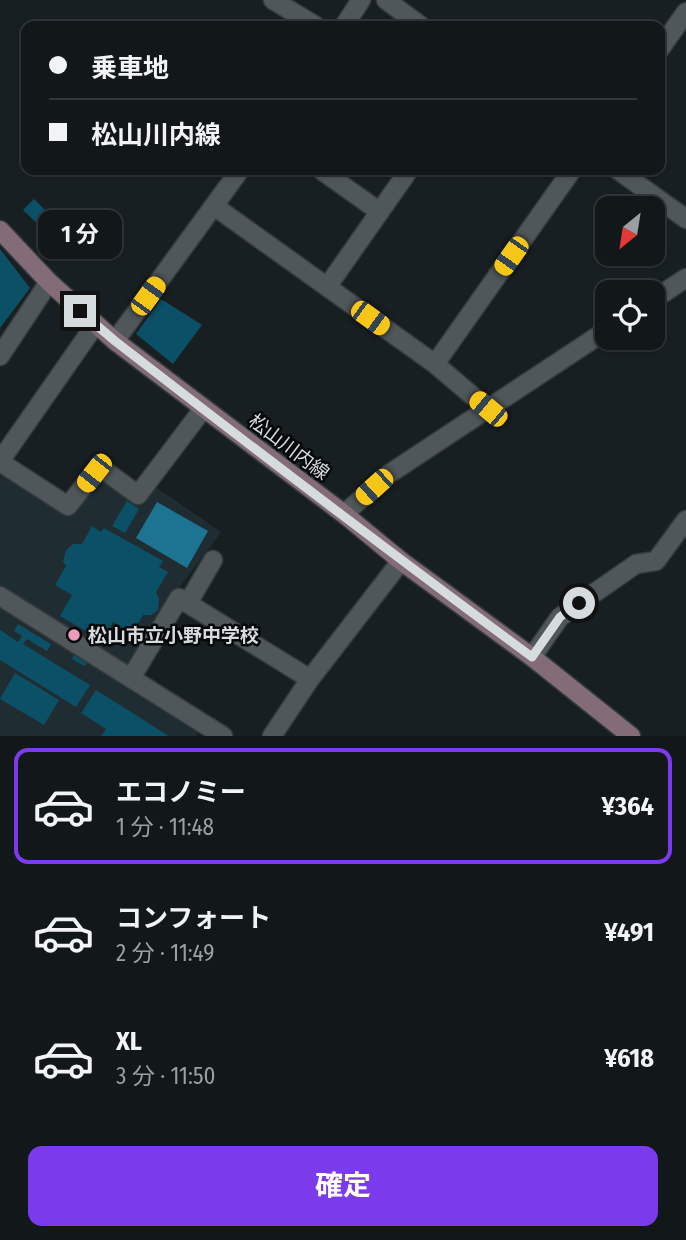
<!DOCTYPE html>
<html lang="ja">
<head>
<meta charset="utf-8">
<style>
	:root { --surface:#12171a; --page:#1b2023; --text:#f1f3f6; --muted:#9c9fa2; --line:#313639; --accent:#7c3aed }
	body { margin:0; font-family:"Fira Sans Condensed","Noto Sans JP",sans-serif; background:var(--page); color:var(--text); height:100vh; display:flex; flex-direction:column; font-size:26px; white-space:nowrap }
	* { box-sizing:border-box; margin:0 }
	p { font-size:23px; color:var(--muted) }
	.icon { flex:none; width:38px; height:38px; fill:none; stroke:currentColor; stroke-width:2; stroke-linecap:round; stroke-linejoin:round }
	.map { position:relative; height:736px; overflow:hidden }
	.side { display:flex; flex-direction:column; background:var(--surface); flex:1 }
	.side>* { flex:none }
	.hud { position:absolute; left:21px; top:21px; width:644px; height:154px; border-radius:14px; box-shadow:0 2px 5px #0004,0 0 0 2px var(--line); display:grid; align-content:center; height:154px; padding:0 28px; background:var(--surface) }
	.needle { width:46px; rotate:210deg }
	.controls { position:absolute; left:595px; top:196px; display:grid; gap:14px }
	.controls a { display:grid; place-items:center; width:70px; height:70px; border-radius:14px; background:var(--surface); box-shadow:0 2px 5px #0004,0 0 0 2px var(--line); font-size:35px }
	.end { position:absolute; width:32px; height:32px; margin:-16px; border:9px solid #d6dbdd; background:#111; box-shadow:0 0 0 4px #111 }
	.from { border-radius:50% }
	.bubble { position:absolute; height:49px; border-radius:14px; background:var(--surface); box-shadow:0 2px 5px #0004,0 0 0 2px var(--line); font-size:23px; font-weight:700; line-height:49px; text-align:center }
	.car { position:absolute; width:21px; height:42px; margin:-21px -10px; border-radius:9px; box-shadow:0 0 5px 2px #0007; background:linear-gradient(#f5c518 24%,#345 0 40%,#f5c518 0 76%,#345 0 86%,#f5c518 0) }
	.hud b { display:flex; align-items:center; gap:24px; height:66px; font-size:26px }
	.hud b+b { border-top:2px solid var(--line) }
	.hud i { width:18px; height:18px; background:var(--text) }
	ul { padding:12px 0 0; list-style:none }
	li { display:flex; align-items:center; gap:21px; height:116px; margin:0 14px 10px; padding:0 14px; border:4px solid transparent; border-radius:14px }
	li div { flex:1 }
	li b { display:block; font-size:26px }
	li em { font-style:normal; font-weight:700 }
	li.current { border-color:var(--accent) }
	li>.icon { width:63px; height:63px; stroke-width:1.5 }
	.action { display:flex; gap:14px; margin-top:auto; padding:14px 28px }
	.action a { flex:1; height:80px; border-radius:14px; background:var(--accent); color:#fff; font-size:28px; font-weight:700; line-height:80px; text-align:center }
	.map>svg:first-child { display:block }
	.built { fill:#1f2c32 }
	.water { fill:#1d7492 }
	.building { fill:#0b5066 }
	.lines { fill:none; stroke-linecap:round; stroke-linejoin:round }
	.street-casing { stroke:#363b3d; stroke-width:21 }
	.secondary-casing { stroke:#363b3d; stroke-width:21 }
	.street { stroke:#50575b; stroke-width:18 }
	.secondary { stroke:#836b78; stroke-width:18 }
	.route { stroke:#d6dbdd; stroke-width:9 }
	.poi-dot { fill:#ef9ab8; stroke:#060809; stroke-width:2.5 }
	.labels { text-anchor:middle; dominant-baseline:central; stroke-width:5; stroke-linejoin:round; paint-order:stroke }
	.street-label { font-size:19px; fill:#d6dbdd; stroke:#060809 }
	.poi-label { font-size:19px; font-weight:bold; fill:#d6dbdd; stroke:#060809; text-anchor:start }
</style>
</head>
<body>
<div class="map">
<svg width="686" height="736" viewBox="0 0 686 736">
	<rect width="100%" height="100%" fill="#181f22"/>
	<!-- built -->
	<path class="built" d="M4 471 69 516 97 480 107 481 140 505 157 488 221 532 179 588 119 681 198 732 196 736H0V477Z"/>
	<!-- water -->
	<path class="water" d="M157 502 208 531 187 568 136 538Z"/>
	<!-- building -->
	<path class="building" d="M34 199 58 223 47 233 23 210Z
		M0 249 30 288 0 328Z
		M161 299 202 325 173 364 136 334Z
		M127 501 139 509 125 533 112 526Z
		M92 526 101 532 104 528 163 561 159 567 168 572 156 592 159 599 158 610 151 615H143L132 633 113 622 103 641 60 616 72 595 55 585 66 566 63 561 66 550 73 544H82Z
		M18 624 51 644 47 651 27 639 23 644 90 685 76 707 0 660V630L18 642 22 636 14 631Z
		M74 655 87 663 84 666 72 659Z
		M15 673 59 700 44 725 0 699Z
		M96 690 169 736H101L106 729 81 713Z"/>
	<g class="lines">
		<!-- street casing -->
		<g class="street-casing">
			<path id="street" d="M273 0 316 26
				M386 0 421 26
				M344 26 361 0
				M660 49 686 12
				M321 170 380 212
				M618 170 686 219
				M214 206 435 364 488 409
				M327 287 409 170
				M653 300 686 278
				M115 341 240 170
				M0 356 49 282
				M435 364 572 170
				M0 461 95 325
				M0 462 68 506 94 473 101 470 108 473 138 495 203 409
				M344 514 389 474 607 330
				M0 596 223 736
				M188 603 213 560
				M532 657 560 617 636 564 656 561 686 520
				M131 678 179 598 310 679
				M272 736 310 679 401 561"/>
		</g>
		<!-- secondary casing -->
		<g class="secondary-casing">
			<path id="secondary" d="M0 230 49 282 115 341 344 514 401 561 532 657 631 736"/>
		</g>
		<!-- street -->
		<use href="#street" class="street"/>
		<!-- secondary -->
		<use href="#secondary" class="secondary"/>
	</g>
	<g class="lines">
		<!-- route -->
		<path class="route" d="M80 311 115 341C253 448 391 553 532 657L560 617 579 603"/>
	</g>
	<!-- markers -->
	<circle class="poi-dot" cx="74" cy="635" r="7"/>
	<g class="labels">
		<!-- street labels -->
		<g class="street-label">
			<text transform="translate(289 447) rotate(37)">松山川内線</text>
		</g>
		<!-- poi labels -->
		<g class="poi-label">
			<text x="88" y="635">松山市立小野中学校</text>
		</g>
	</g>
</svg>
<div class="controls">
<a><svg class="needle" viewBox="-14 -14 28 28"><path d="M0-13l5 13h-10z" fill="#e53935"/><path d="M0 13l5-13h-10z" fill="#9c9fa2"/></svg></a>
<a><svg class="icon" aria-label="locate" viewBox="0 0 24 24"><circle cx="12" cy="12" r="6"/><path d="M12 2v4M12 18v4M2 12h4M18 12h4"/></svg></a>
</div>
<i class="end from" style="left:579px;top:603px"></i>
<i class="end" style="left:80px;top:311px"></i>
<div class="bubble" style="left:38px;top:210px;width:84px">1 分</div>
<i class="car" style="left:511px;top:256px;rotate:215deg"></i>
<i class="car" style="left:148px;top:296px;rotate:36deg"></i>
<i class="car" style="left:370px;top:318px;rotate:126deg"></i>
<i class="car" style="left:488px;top:409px;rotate:310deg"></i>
<i class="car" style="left:94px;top:473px;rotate:218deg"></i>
<i class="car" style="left:374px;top:487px;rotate:228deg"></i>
<div class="hud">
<b><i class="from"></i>乗車地</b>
<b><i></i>松山川内線</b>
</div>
</div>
<section class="side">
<ul>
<li class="current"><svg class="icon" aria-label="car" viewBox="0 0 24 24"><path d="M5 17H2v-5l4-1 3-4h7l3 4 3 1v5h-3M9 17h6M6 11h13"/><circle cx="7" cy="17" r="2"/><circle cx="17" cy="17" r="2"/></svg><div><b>エコノミー</b><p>1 分 · 11:48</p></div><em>¥364</em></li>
<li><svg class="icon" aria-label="car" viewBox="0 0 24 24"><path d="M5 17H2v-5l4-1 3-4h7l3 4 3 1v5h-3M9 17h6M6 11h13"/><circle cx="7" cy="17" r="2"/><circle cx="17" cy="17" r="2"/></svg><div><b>コンフォート</b><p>2 分 · 11:49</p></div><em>¥491</em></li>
<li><svg class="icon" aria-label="car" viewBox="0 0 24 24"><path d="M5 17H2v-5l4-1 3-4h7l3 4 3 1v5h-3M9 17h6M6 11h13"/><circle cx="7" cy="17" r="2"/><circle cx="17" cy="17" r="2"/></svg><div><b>XL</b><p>3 分 · 11:50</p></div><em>¥618</em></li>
</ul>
<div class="action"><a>確定</a></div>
</section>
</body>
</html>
